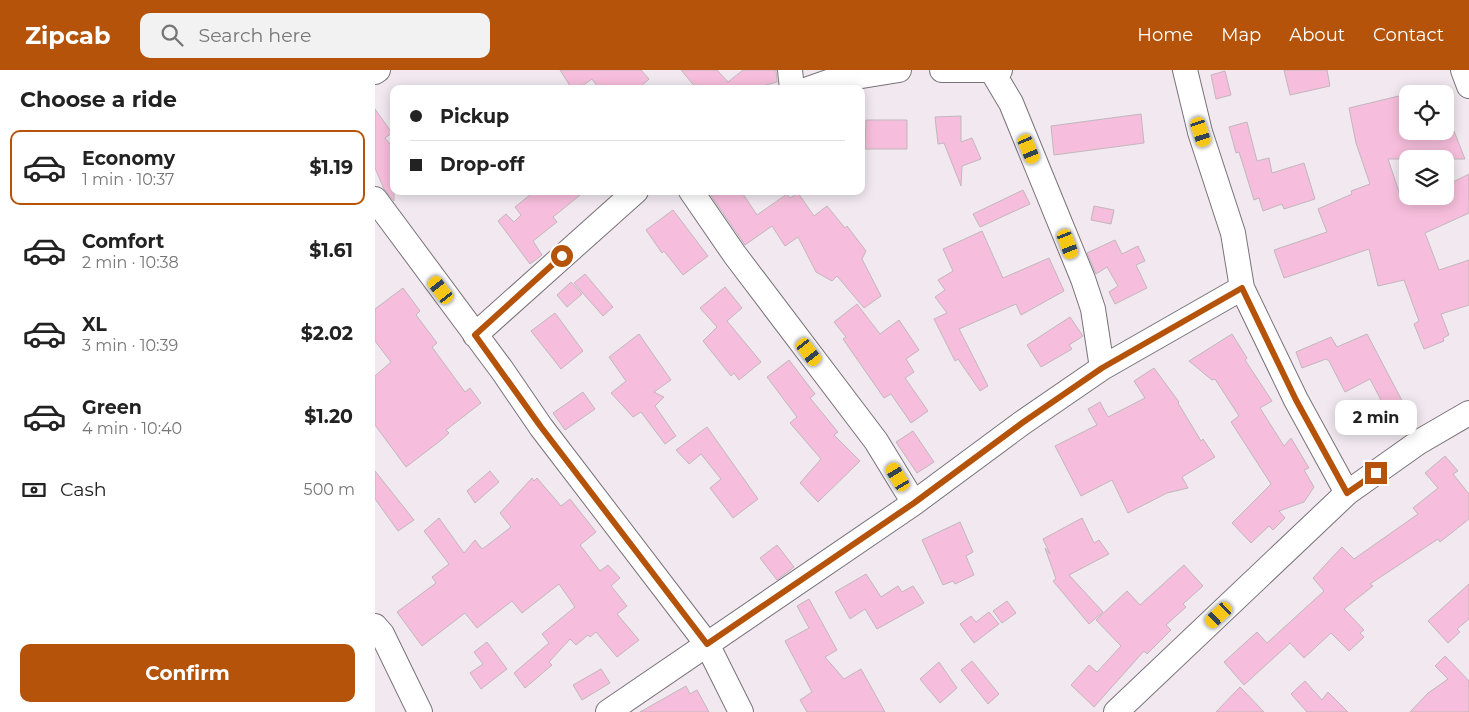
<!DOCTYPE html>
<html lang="en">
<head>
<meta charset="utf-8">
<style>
	:root { --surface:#fff; --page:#f2f2f2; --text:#222; --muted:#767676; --line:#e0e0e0; --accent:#b45309 }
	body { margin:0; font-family:Montserrat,sans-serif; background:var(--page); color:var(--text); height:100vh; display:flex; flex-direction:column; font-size:19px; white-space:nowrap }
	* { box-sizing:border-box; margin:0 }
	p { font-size:16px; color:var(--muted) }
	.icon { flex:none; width:28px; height:28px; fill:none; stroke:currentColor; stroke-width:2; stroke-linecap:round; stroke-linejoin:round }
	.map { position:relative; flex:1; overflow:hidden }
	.details { display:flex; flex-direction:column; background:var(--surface); width:375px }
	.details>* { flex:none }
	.guide { position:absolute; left:15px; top:15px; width:475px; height:110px; border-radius:10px; box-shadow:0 2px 12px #0003; display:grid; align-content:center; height:110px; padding:0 20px; background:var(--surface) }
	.controls { position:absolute; left:1024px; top:15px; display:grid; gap:10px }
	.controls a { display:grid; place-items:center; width:55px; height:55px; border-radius:10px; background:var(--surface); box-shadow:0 2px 12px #0003; font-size:25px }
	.end { position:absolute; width:22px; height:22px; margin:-11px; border:6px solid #b45309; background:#fff; box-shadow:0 0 0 2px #fff }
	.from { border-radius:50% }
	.bubble { position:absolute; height:35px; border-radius:10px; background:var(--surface); box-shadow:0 2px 12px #0003; font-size:16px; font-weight:700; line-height:35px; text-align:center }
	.car { position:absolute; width:15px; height:30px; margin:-15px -8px; border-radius:6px; box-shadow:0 0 4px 1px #0007; background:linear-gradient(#f5c518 24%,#345 0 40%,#f5c518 0 76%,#345 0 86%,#f5c518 0) }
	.guide b { display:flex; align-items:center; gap:18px; height:48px; font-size:19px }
	.guide b+b { border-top:1px solid var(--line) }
	.guide i { width:12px; height:12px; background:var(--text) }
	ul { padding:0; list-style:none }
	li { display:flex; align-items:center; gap:15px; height:75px; margin:0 10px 8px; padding:0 10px; border:2px solid transparent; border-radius:10px }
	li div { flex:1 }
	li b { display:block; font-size:19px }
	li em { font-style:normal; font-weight:700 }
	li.active { border-color:var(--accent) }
	li>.icon { width:45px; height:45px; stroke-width:1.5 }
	h2 { padding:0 20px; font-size:22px; line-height:60px }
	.pay { display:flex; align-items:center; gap:12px; height:55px; padding:0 20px; font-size:19px }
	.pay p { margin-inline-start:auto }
	.cta { display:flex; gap:10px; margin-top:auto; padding:10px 20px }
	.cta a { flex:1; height:58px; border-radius:10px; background:var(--accent); color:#fff; font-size:20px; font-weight:700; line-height:58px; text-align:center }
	header { display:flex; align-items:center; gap:30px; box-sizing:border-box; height:70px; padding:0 25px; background:var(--accent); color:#fff }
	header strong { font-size:24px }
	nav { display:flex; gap:28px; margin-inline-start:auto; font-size:18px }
	.search { width:350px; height:45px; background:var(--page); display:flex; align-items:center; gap:12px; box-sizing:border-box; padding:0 18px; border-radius:10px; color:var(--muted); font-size:19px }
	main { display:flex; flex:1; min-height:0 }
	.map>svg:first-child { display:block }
	.building { fill:#f6bedc; stroke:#c2b7bc }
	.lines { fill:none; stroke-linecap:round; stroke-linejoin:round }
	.minor-casing { stroke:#797279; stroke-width:26 }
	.minor { stroke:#fff; stroke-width:24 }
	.route { stroke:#b45309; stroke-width:6 }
</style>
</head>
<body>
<header>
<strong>Zipcab</strong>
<div class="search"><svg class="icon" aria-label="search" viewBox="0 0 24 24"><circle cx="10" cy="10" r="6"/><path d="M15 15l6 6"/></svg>Search here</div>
<nav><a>Home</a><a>Map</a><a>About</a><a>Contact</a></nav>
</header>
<main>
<section class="details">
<h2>Choose a ride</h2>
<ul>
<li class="active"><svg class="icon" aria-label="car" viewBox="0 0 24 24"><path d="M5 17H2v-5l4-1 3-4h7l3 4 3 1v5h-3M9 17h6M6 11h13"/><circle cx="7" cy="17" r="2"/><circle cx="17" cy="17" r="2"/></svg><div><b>Economy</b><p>1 min · 10:37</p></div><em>$1.19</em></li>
<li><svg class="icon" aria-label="car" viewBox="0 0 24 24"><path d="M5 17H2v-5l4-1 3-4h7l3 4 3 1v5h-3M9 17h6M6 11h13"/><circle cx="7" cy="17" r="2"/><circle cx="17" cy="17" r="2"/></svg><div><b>Comfort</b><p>2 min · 10:38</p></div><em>$1.61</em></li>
<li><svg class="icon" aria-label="car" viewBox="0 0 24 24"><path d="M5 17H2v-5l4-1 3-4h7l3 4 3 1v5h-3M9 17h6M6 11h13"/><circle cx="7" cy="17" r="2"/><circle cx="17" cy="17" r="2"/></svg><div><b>XL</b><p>3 min · 10:39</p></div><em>$2.02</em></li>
<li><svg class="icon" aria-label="car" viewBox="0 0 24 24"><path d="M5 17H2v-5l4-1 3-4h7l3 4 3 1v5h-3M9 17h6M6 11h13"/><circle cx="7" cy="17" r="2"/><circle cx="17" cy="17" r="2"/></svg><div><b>Green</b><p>4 min · 10:40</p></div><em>$1.20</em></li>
</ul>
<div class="pay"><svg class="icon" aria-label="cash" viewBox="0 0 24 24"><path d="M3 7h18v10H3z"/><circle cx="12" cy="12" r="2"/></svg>Cash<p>500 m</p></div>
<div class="cta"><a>Confirm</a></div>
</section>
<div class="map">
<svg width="1094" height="642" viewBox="0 0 1094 642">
	<rect width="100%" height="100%" fill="#f1e8f0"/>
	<!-- building -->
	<path class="building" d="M185 0H266L274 9 263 19H224L217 9 203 19H197Z
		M306 0H342L353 12 368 0H401L402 12 376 19H322Z
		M909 0H952L955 16 915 25Z
		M850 1 856 25 841 29 836 5Z
		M1028 25 1032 44V61H1079L1090 89H1074L1073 84 1061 89H1013L1025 125 1032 122V126H1070V116L1094 104V143L1050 163 1064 200 1094 190V235L1066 244 1074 265 1068 268 1069 271 1049 279 1039 254 1044 251 1029 210 1003 216 994 179 909 208 899 180 952 162 943 139 977 124 976 121 995 114 981 73 974 38Z
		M0 39 17 63 10 68 19 79V131L9 119 0 98Z
		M766 44 769 73 679 85 676 56Z
		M586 46V72L597 68 606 89 587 96 586 116 569 73 563 74 560 47Z
		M491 50H532V79H490Z
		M872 52 882 91 894 88 897 103 929 93 940 129 909 139 907 134 888 141 884 128 879 130 864 82 861 83 854 57Z
		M648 120 655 134 605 157 598 144Z
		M160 121H210L178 147 182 152 158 171 167 185 155 194 123 151 131 144 139 152 146 145 140 137Z
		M333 121H366L382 145 412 124 415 128 423 123 439 146 452 136 470 158 472 156 491 181 487 189 506 226 489 238 462 206 457 211 441 202 423 167 410 176 397 156 370 175Z
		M719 136 739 140 736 154 716 150Z
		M298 140 333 186 308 205 289 181 287 183 271 160Z
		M607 161 628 208 674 188 689 221 646 245 641 234 584 259 613 316 605 321 583 289 580 291 559 249 572 243 560 227 570 220 563 210 578 201 568 179Z
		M740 170 747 184 763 176 770 191 761 195 772 218 740 234 734 222 743 216 732 197 721 204 712 183Z
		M210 204 238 237 228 246 199 213Z
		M196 212 207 224 192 237 182 225Z
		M350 217 367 238 352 251 386 292 364 310 359 303 356 306 328 271 342 257 325 238Z
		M28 218 45 241 41 245 62 273 57 277 90 322 95 318 106 333 71 360 74 363 65 371 31 397 0 355V306L16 292 0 271V239Z
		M482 234 505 264 524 250 544 280 531 289 539 302 530 308 553 341 536 353 516 324 509 328 468 269 471 267 459 252Z
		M180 243 208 281 186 299 156 261Z
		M695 247 708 266 694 275 697 279 666 297 652 275Z
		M264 264 296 310 279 322 289 327 280 336 301 366 290 374 266 342 258 347 236 323 251 311 234 287Z
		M857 264 872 288 870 290 897 331 885 338 909 376 916 368 934 398 929 400 939 417 929 432 904 441 910 448 898 460 894 456 876 473 857 453 896 414 856 352 864 346 840 309 837 310 814 291Z
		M992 264 1033 342 1017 351 995 309 970 322 954 291 951 289 927 298 921 282 956 267 962 277Z
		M414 290 440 324 435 328 463 362 459 365 485 391 443 432 425 413 446 389 415 353 422 347 392 307Z
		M779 298 804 332 803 333 826 371 828 369 840 387 807 407 813 418 792 423 753 443 737 410 706 426 680 376 722 355 713 339 725 332 733 347 770 328 759 311Z
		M208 322 220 339 190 360 178 343Z
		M332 357 383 429 358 448 335 418 346 409 326 384 314 394 301 380Z
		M538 361 559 392 542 403 521 372Z
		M1070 386 1083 401 1078 404 1094 424V449L1065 472 1063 469 995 514 998 516 969 539 989 560 985 563 989 567 974 581 956 563 929 588 915 573 869 615 849 592 882 562 892 573 949 521 938 508 967 477 979 489 1043 444 1038 438 1063 418 1050 403Z
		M0 401 39 450 23 461 0 429Z
		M115 401 124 412 100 433 92 421Z
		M157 408 159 411 162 408 186 436 195 429 221 462 205 475 225 501 233 495 245 508 236 516 252 536 242 544 264 570 242 587 221 562 215 567 213 565 201 575 195 569 174 592 177 595 150 618 139 603 174 573 167 564 200 537 184 514 147 543 137 531 102 558 90 543 47 576 22 542 61 513 57 507 74 494 49 461 64 448 89 483 100 470 107 479 110 477 136 457 125 443Z
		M707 448 719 473 724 470 734 484 694 505 728 542 714 554 678 511 681 509 670 478 675 484 668 469Z
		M585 452 598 482 591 486 599 505 580 514 578 511 568 515 547 470Z
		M402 475 419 497 402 510 385 488Z
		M809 495 828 516 808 534 811 537 791 555 796 560 772 584 769 581 719 637 696 615 714 595 722 602 746 576 721 550 752 521 765 535Z
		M491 504 506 527 523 516 527 522 538 516 549 533 502 559 490 539 475 549 460 522Z
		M1094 514V549L1082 559 1085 562 1073 573 1053 551Z
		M434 529 462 580 450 587 469 609 486 599 510 642H432L425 630 437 622 410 571 434 558 422 536Z
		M632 531 641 543 627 553 618 541Z
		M614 542 624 554 599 573 585 554 596 546 601 552Z
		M112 572 132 599 106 619 95 603 108 594 99 582Z
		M1070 586 1094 611V642H1035L1053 623 1073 609 1060 596Z
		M597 591 624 624 613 634 586 600Z
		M564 592 582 618 565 633 545 609Z
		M226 599 235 613 207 630 198 615Z
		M930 611 947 630 953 622 973 642H932L916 624Z
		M311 616 315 624 322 620 334 642H265Z
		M865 617 889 642H841Z"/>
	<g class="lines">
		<!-- minor casing -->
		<g class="minor-casing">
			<path id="minor" d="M415 0 417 19
				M567 0H625
				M810 0 825 62 858 163 867 218 921 330 972 423
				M1088 0 1094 16
				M617 1 636 33 708 209 718 239 727 298
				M0 2 3 0
				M433 19 456 11 524 0
				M316 121 360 185 501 371 539 433
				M0 129 127 300 166 357 332 574 366 642
				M100 265 261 121
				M0 556 7 564 45 642
				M233 642 539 433 647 353 727 298 867 218
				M741 642 972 423 1044 372 1094 343"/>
		</g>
		<!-- minor -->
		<use href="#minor" class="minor"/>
	</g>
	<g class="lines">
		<!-- route -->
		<path class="route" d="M187 186 100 265 166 357 332 574 539 433 647 353 727 298 867 218 921 330 972 423 1001 403"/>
	</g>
</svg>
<div class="controls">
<a><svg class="icon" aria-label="locate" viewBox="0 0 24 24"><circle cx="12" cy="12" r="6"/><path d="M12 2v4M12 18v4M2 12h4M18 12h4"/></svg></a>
<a><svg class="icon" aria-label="layers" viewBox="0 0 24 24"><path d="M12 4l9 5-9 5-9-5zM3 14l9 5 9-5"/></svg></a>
</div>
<i class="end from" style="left:187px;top:186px"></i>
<i class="end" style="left:1001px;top:403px"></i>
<div class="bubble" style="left:960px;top:330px;width:82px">2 min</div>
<i class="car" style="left:826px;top:62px;rotate:162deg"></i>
<i class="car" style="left:654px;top:79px;rotate:157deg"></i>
<i class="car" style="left:693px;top:174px;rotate:159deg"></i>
<i class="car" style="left:66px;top:220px;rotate:323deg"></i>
<i class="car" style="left:434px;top:282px;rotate:143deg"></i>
<i class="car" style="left:523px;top:407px;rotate:329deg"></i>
<i class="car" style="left:844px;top:545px;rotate:227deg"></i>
<div class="guide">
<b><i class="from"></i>Pickup</b>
<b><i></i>Drop-off</b>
</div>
</div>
</main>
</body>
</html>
